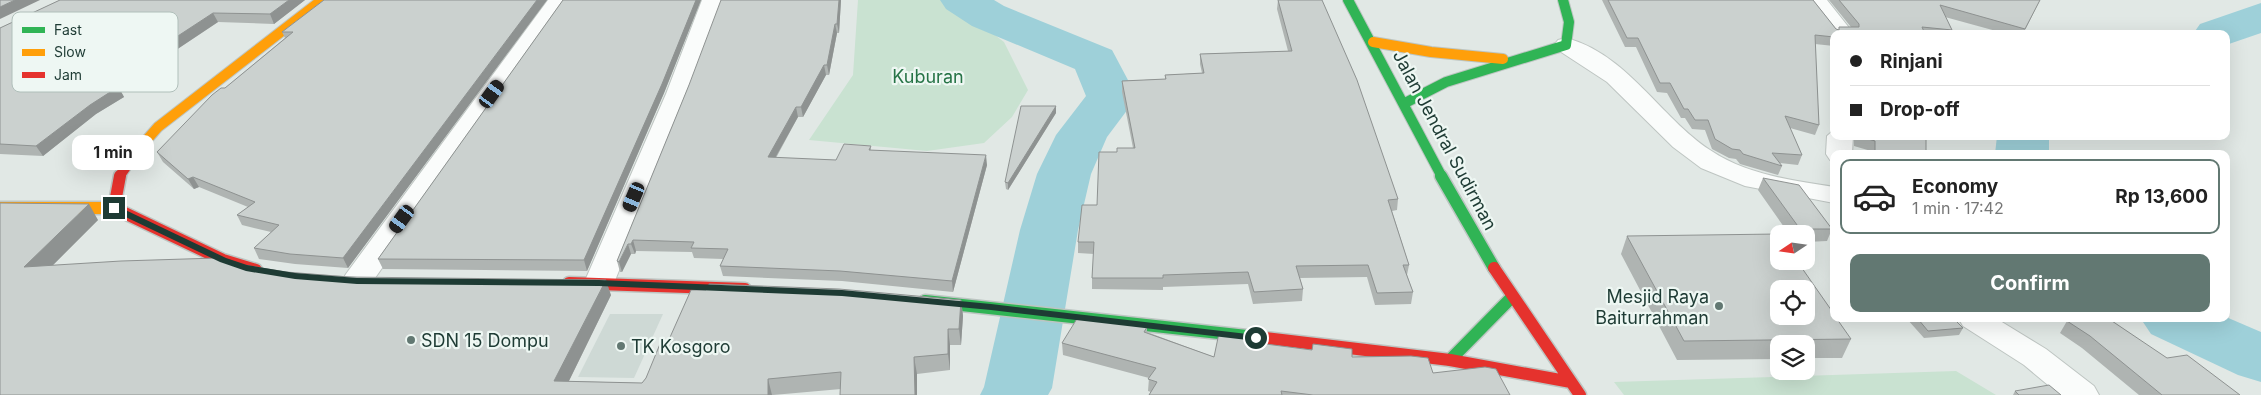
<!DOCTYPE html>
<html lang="en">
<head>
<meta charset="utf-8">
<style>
	:root { --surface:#fff; --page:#f2f2f2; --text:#222; --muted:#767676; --line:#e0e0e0; --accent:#627872 }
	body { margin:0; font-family:Inter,sans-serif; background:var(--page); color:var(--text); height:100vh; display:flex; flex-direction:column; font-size:19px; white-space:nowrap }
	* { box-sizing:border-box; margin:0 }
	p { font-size:16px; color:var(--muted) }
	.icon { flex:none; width:28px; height:28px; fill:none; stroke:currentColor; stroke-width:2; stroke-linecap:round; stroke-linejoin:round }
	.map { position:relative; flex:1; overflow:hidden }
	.drawer { position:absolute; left:1830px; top:150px; width:400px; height:172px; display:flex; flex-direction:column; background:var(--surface); border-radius:10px; box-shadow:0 5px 20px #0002 }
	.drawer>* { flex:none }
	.guide { position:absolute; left:1830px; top:30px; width:400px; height:110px; border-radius:10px; box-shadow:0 5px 20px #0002; display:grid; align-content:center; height:110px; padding:0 20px; background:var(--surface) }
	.needle { width:32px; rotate:257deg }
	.tools { position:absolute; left:1770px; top:225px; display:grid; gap:10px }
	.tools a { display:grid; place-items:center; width:45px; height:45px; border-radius:10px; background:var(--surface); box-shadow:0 5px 20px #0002; font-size:25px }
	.end { position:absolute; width:22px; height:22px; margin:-11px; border:6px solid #1e3b34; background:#fff; box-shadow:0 0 0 2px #fff }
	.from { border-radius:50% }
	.bubble { position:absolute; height:35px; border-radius:10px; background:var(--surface); box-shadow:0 5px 20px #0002; font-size:16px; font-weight:700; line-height:35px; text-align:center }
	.car { position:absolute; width:15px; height:30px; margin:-15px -8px; border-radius:6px; box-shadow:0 0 4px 1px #0007; background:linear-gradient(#222 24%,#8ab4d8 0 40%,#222 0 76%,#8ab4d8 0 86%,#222 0) }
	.guide b { display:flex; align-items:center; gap:18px; height:48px; font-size:19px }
	.guide b+b { border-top:1px solid var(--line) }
	.guide i { width:12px; height:12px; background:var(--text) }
	ul { padding:9px 0 0; list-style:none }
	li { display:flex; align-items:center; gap:15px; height:75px; margin:0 10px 8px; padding:0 10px; border:2px solid transparent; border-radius:10px }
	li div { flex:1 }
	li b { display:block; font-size:19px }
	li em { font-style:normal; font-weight:700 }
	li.on { border-color:var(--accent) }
	li>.icon { width:45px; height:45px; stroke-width:1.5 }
	.primary-button { display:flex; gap:10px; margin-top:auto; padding:10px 20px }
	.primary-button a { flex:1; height:58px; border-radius:10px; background:var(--accent); color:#fff; font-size:20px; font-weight:700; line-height:58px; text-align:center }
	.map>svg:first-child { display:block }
	.built { fill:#ced9d5 }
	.green { fill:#c9e2d1 }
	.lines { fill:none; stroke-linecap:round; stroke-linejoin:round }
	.river { fill:#9ed0d9; fill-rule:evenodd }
	.street-casing { stroke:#bec5c2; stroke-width:2 }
	.fast-far1-casing { stroke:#bdc5c2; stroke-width:12 }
	.fast-casing { stroke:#bdc5c2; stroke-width:15 }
	.slow-far1-casing { stroke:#bdc5c2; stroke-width:12 }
	.slow-casing { stroke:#bdc5c2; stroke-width:15 }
	.jam-far1-casing { stroke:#bdc5c2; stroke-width:12 }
	.jam-casing { stroke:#bdc5c2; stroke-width:15 }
	.street { fill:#fafcfb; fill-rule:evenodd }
	.fast-far1 { stroke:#30b455; stroke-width:10 }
	.fast { stroke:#30b455; stroke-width:12 }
	.slow-far1 { stroke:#ff9f0a; stroke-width:10 }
	.slow { stroke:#ff9f0a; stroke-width:12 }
	.jam-far1 { stroke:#e5322d; stroke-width:10 }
	.jam { stroke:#e5322d; stroke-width:12 }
	.wall { fill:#afb4b2 }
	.shaded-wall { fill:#8e9291 }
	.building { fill:#cbd1cf; stroke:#8e9291; fill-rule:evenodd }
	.route { fill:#1e3b34 }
	.poi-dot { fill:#627872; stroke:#eef7f3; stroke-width:2 }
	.labels { text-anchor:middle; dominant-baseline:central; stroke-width:4.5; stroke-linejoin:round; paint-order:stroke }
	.park-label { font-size:18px; fill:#277447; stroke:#eef7f3 }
	.street-label { font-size:18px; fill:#1e3b34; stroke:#eef7f3 }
	.poi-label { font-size:18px; fill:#1e3b34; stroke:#eef7f3; text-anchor:start }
	.key { fill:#eef7f3; stroke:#b0bfba; stroke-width:1 }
	.key-label { font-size:14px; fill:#1e3b34 }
</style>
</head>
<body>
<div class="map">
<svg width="2261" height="395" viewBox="0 0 2261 395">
	<rect width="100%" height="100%" fill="#e1e8e5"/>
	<!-- built -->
	<path class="built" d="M610 314H663L634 378 578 377Z"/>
	<!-- green -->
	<path class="green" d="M858 0H956L965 12 1004 42 1028 90 1012 117 984 143 927 151 809 140 853 75Z
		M1956 371 1996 395H1624L1614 382Z"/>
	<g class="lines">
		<!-- river -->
		<path class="river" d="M940 0H994L1004 6 1112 50 1137 97 1107 137 1091 174 1078 230 1052 388 1048 395H980L984 387 1020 230 1037 174 1056 135 1086 96 1075 69 972 26 946 9Z
			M2261 3V33L2226 45V34H2193L2200 24Z
			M1997 136H2049V154H1995Z
			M2226 317 2261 332V382L2238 375 2151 334 2141 319Z"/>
		<!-- street casing -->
		<g class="street-casing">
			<path id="street" d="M548 0H570L368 288 357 291 346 288 342 281 346 274Z
				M702 0H724L690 94 614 283 610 290 599 293 588 290 584 283 666 94Z
				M1805 0H1827L1854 34H1834V37Z
				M1566 38C1626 53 1661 118 1710 150 1747 175 1791 180 1834 187V203L1745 186 1701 168 1673 147 1607 82 1558 50 1554 45 1558 40Z
				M1834 130V136H1853L1852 154H1834V161L1830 160 1826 154 1827 136Z
				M1959 319H1997L2046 349 2094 386 2099 395H2060L2024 365 1963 326Z"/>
		</g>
		<!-- fast-far1 casing -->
		<g class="fast-far1-casing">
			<path id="fast-far1" d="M1348 0 1442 177
				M1405 103 1446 82 1566 45 1569 22 1563 0"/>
		</g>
		<!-- fast casing -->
		<g class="fast-casing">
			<path id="fast" d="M1441 176 1494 268
				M925 301 1256 337
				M1450 360 1512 297"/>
		</g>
		<!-- slow-far1 casing -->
		<g class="slow-far1-casing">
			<path id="slow-far1" d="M1373 42 1431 52 1503 59
				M137 151 158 127 322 0"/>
		</g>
		<!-- slow casing -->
		<g class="slow-casing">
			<path id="slow" d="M0 208H114"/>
		</g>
		<!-- jam-far1 casing -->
		<g class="jam-far1-casing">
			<path id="jam-far1" d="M119 177 137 151"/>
		</g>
		<!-- jam casing -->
		<g class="jam-casing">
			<path id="jam" d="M120 176 114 208 223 260 256 270
				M1494 268 1580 395
				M569 283 745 289
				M1256 337 1450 360 1571 382"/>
		</g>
		<!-- street -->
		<use href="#street" class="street"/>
		<!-- fast-far1 -->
		<use href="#fast-far1" class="fast-far1"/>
		<!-- fast -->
		<use href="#fast" class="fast"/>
		<!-- slow-far1 -->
		<use href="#slow-far1" class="slow-far1"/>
		<!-- slow -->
		<use href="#slow" class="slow"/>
		<!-- jam-far1 -->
		<use href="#jam-far1" class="jam-far1"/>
		<!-- jam -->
		<use href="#jam" class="jam"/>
	</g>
	<!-- wall -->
	<path class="wall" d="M60 0H305L274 24 218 22 119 88 124 97 96 114 43 156 0 154V28Z
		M324 0H547L348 268 295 264 259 259 254 248 271 232 242 225 237 215 248 207 199 187 194 189 163 162 157 152 225 88 285 38 282 32Z
		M563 0H701L664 93 587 271 383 269 378 259Z
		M841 0 839 33H837L829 75H826L803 117H798L776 158 836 160 871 146V150L987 165 953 292 842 281 723 276 720 266 723 259 694 258 692 252 636 251 635 254H631L622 272H620L617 261 689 85Z
		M1278 0 1398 199 1397 210 1392 211 1409 265 1407 275 1413 292 1411 304 1375 305 1367 277 1300 278 1303 289 1302 301 1253 304 1248 284 1163 287V290L1092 289V278L1094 254 1078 253V242L1097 205 1117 152 1133 148 1122 92V81L1165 79V75L1202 73 1200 64V54L1288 51 1277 9Z
		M1602 0H1813L1836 29 1838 30 1851 27 1829 0H2040L2023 34H2007L1945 17 1952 30 1951 34H1834V46L1815 44 1819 125 1815 135 1790 128 1802 155 1798 165 1780 163 1782 166 1778 175 1740 164 1736 159 1729 158 1712 149 1705 130 1692 129 1685 118H1681L1667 93 1657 92 1636 47H1625Z
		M1056 106V113L1008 190 1006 189 1005 182Z
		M1854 136H1926V154H1871V151L1854 146Z
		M1763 178 1832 229 1827 241 1806 242V234H1789L1758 190Z
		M0 203 98 220 53 265 237 264 286 272 611 295 569 381 642 383 646 378 667 344 961 300 963 316 961 345H950V370L917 374V395H840L841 389 773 395H0Z
		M1627 236 1851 339 1842 358H1806V344H1779V359L1677 360 1621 254Z
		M1907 319H1954L1963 328 1959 335 1924 338Z
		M2067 321 2167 358 2240 395H2139L2082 348 2060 333Z
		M1147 327V332L1214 357 1250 342 1352 357 1433 373 1510 395H1149L1151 392 1148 391 1149 378 1063 355 1062 343Z
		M2015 391 2061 395H2013Z"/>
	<!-- shaded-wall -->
	<path class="shaded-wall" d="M15 0H40L0 19V7Z
		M289 0H305L274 24 270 14Z
		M537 0H547L348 268 343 258Z
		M696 0H701L664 93 587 271 584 260Z
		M839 0H841L839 33 837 24Z
		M213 13 218 22 119 88 124 97 96 114 43 156 36 146 90 105 103 85Z
		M835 24 837 33 829 75 827 65Z
		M824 65 826 75 803 117 801 107Z
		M1056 106V113L1008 190V183Z
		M796 107 798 117 770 167 768 157Z
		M986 155 987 165 953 292 952 281Z
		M193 177 199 187 194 189 188 179Z
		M89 204 98 220 35 283 24 267Z
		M633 240 636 251 635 254 631 244Z
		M628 244 631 254 622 272 619 262Z
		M606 280 611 295 562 395 554 381Z
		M961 300 963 316 961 345 959 329Z
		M948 329 950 345V370L948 354Z
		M914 357 917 374V395H915Z
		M768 379 772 395H768Z"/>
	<!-- building -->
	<path class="building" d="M0 0H15L0 7Z
		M60 0H289L270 14 213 13 103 85 118 87 90 105 36 146 0 144V28Z
		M324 0H537L343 258 290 254 254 248 279 225 237 215 255 202 193 177 188 179 157 152 212 95 221 88H225L293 32H282Z
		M563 0H696L662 84 584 260 378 259Z
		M721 0H839L837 24H835L827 65H824L801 107H796L768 157 836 160 844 144 871 146 869 150 986 155 952 281 840 271 720 266 728 249 691 248 694 242 633 240 631 244H628L619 262 617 261 689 85Z
		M1278 0H1322L1357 80 1398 199 1388 200 1409 265H1403L1413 292 1377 293 1368 265 1296 266 1303 289 1254 292 1248 272 1163 275V278H1092L1094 242H1078L1082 205H1097L1099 152H1117V148H1135L1122 81 1166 79 1165 75 1204 73 1200 54 1292 51Z
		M1608 0H1813L1836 29 1839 30V27H1859V24L1839 0H2040L2025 29 1940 5 1952 30 1922 27 1925 34H1834V37L1815 35 1819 125 1785 116 1802 155 1772 153 1782 166 1743 154 1740 150 1732 149 1715 139 1708 120H1695L1688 109H1684L1670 83H1660L1638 38H1627Z
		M1021 106H1056L1008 183 1005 182Z
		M1858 136H1926V154H1875V141Z
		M1763 178 1799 185 1832 229H1800Z
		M0 203 89 204 24 267 121 261 217 258 237 264 286 272 349 277 606 280 554 381 642 383 646 378 660 344H667L691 290H706L709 284 839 289 961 300 959 329H948V354L914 357 915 395H840L841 372 768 379V395H0Z
		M1778 234 1779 261H1797L1834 314V319H1837L1851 339 1684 341 1627 236ZM1779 289H1806V316H1779Z
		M1078 317 1128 323 1147 327 1144 332 1214 357 1219 333 1251 337 1250 342 1312 350 1313 344 1352 349V357L1411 356 1428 358 1433 373 1485 367 1496 369 1510 395H1313L1281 391 1282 395H1149L1157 382 1148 379 1156 368 1062 343Z
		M1918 319H1954L1963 328 1928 331Z
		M2073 319H2109L2167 358 2187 355 2240 395H2162L2090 336 2067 321Z
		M2049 385 2061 395H2019L2015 391Z"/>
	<!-- route -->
	<path class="route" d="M111 206H117L226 258 247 265 295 273 357 278 599 280 842 290 991 304 1256 335 1261 338 1256 341 991 310 842 296 599 286 357 284 295 279 246 271 220 262 111 210Z"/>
	<!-- markers -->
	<g class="poi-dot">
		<circle cx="1719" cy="306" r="5"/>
		<circle cx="411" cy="340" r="5"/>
		<circle cx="621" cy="346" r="5"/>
	</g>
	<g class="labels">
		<!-- park labels -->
		<g class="park-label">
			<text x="928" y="76">Kuburan</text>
		</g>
		<!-- street labels -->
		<g class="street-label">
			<text transform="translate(1445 140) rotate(62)">Jalan Jendral Sudirman</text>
		</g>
		<!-- poi labels -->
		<g class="poi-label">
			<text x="1709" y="296" text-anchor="end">Mesjid Raya<tspan x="1709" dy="21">Baiturrahman</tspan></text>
			<text x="421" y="340">SDN 15 Dompu</text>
			<text x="631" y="346">TK Kosgoro</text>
		</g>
	</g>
	<!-- legend -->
	<rect x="12" y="12" width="166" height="80" rx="8" class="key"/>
	<rect x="22" y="27" width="23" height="6" fill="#30b455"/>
	<rect x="22" y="49" width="23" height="7" fill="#ff9f0a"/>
	<rect x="22" y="72" width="23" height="6" fill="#e5322d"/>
	<g class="key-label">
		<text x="54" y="35">Fast</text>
		<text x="54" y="57">Slow</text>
		<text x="54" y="80">Jam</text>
	</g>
</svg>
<div class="tools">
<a><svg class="needle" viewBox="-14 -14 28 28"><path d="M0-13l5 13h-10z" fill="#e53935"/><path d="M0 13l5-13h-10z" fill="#767676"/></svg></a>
<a><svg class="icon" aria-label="locate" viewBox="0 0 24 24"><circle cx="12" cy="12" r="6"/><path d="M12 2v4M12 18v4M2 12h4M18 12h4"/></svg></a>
<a><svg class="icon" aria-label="layers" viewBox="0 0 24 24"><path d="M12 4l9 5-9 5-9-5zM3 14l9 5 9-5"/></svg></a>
</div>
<i class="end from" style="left:1256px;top:338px"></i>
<i class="end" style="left:114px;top:208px"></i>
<div class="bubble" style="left:72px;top:135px;width:82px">1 min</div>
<i class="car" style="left:492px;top:94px;rotate:36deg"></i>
<i class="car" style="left:634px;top:197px;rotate:203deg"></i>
<i class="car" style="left:402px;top:219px;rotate:216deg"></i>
<div class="guide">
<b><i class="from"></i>Rinjani</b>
<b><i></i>Drop-off</b>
</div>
<section class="drawer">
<ul>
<li class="on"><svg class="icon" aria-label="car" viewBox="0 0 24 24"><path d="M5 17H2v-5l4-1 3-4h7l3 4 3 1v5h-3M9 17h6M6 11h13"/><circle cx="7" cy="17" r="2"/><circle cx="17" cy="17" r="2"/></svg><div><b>Economy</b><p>1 min · 17:42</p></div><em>Rp 13,600</em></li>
</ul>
<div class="primary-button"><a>Confirm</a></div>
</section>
</div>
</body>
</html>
